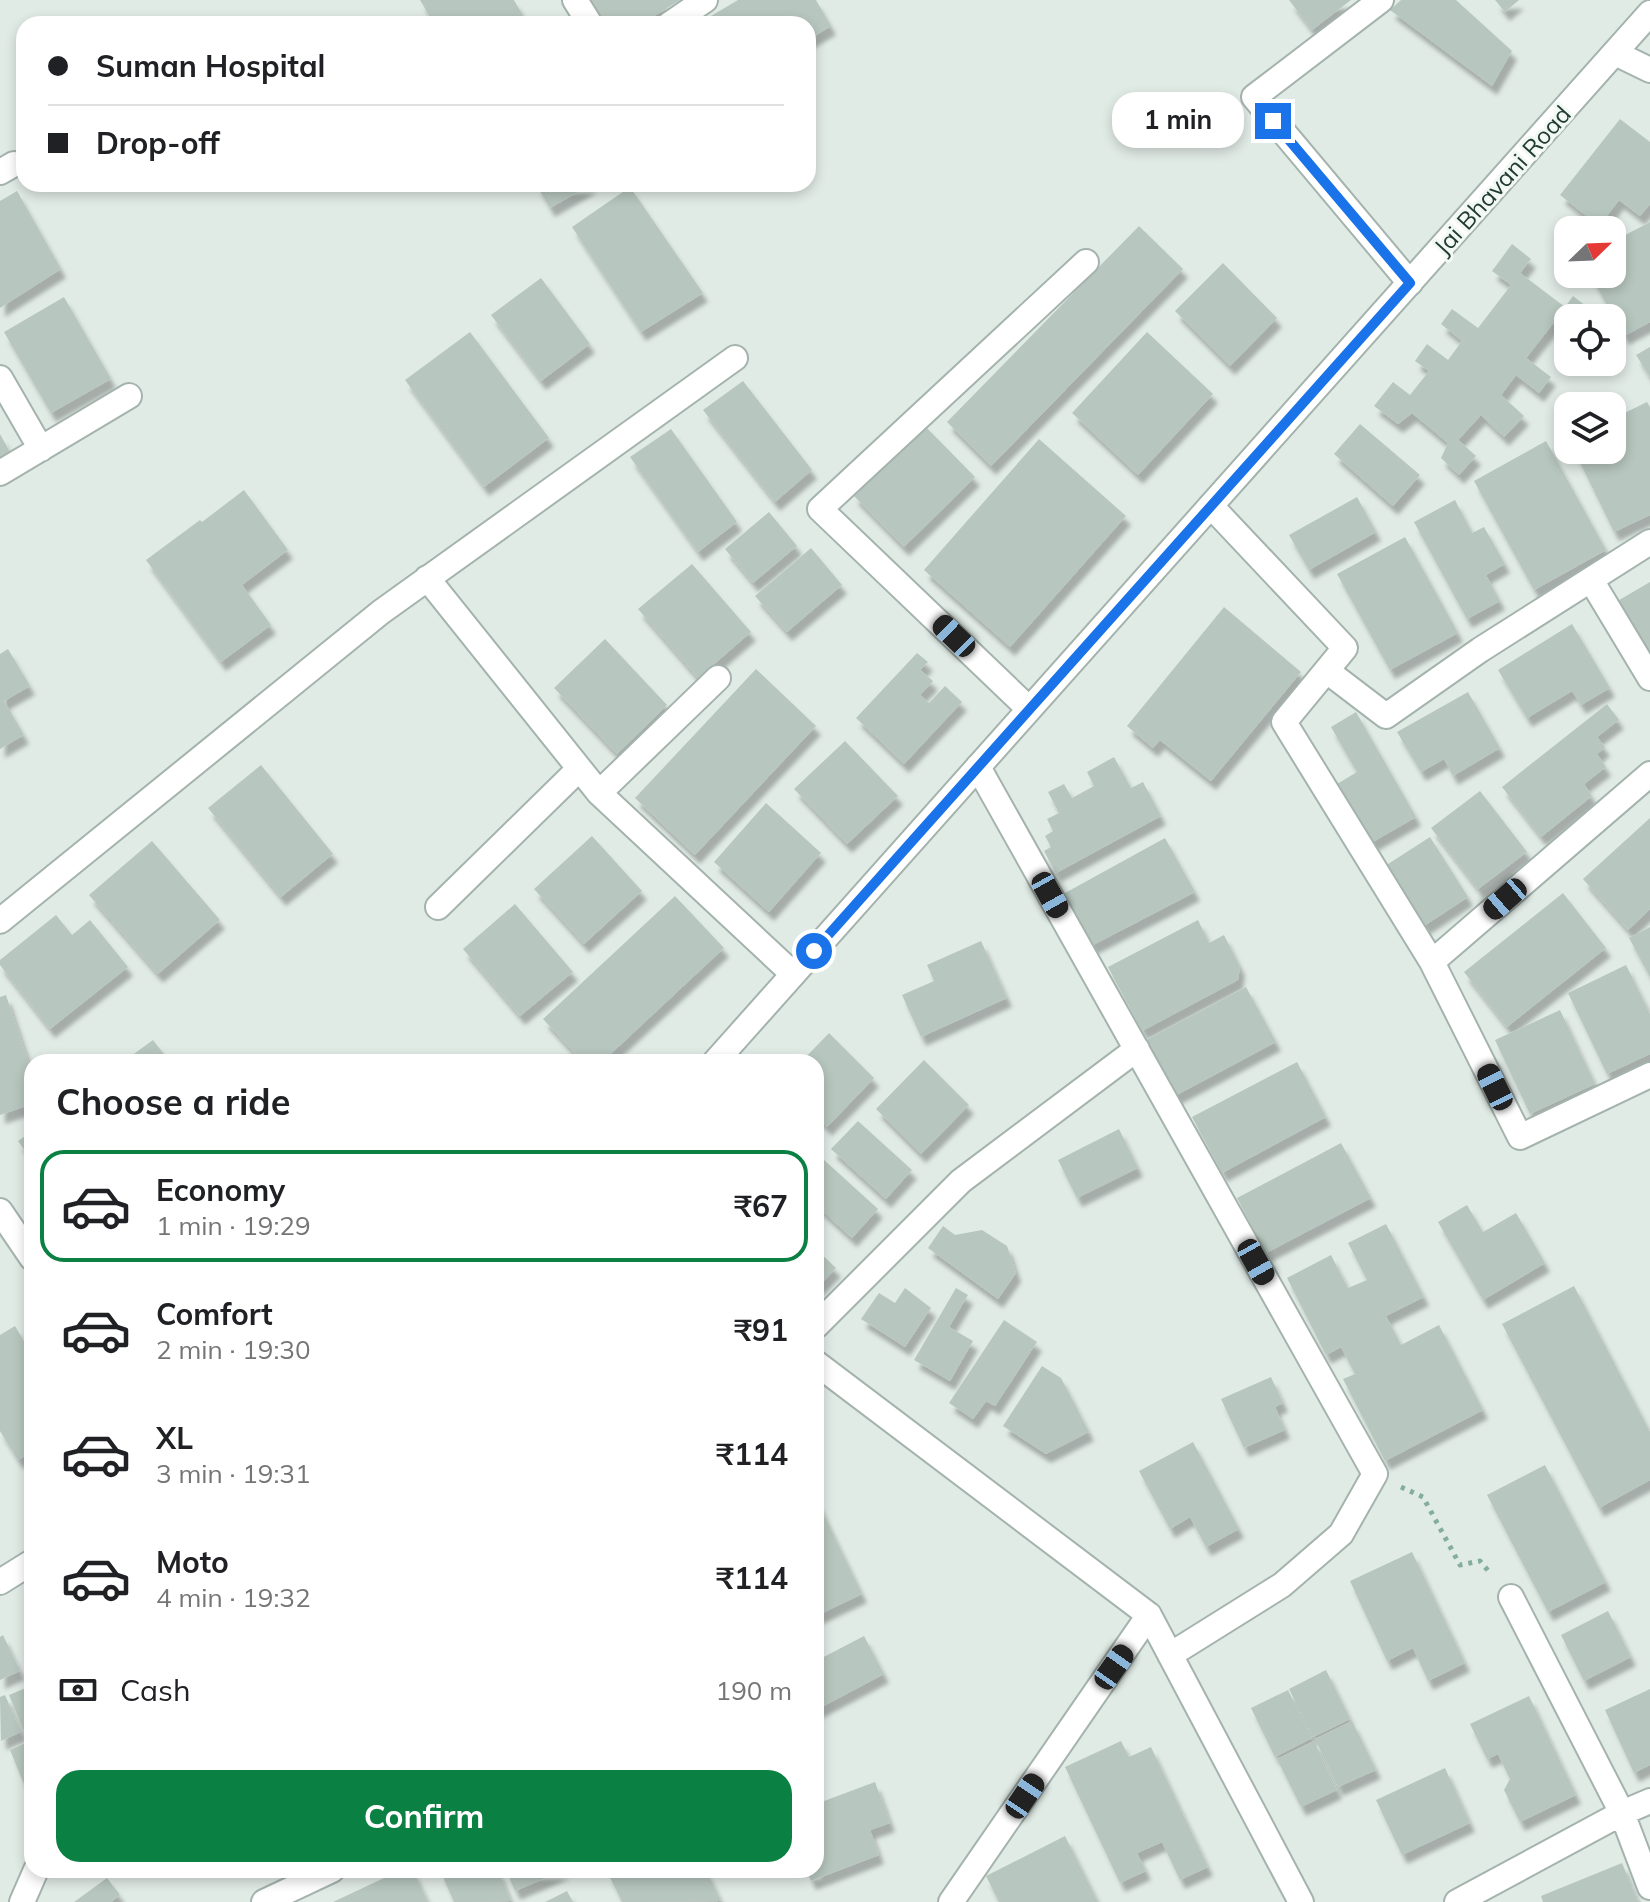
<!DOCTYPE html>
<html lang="en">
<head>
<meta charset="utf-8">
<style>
	:root { --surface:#fff; --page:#f6f6f6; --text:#202124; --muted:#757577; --line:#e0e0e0; --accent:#0b8043 }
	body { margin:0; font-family:Mulish,sans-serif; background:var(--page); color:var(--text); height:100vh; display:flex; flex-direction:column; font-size:30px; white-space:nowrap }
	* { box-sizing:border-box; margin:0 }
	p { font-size:26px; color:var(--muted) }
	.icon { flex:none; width:44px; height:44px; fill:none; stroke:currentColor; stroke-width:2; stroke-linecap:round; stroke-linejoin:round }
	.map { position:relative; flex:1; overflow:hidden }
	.details { position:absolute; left:24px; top:1054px; width:800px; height:824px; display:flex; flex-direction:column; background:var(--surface); border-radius:24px; box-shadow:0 4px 12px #0003 }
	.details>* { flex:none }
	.hud { position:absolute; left:16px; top:16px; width:800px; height:176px; border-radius:24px; box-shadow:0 4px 12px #0003; display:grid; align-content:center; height:176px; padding:0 32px; background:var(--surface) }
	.needle { width:52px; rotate:67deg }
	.buttons { position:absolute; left:1554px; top:216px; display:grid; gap:16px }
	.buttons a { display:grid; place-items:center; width:72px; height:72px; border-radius:16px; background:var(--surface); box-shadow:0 4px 12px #0003; font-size:40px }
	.end { position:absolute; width:36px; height:36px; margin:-18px; border:10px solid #1a73e8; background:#fff; box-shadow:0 0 0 4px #fff }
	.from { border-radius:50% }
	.bubble { position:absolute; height:56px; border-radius:24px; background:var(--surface); box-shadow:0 4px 12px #0003; font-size:26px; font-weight:700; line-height:56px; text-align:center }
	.car { position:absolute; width:24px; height:48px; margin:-24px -12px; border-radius:10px; box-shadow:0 0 6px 2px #0007; background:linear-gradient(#222 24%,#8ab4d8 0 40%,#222 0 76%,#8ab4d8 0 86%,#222 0) }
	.hud b { display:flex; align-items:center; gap:28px; height:76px; font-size:30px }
	.hud b+b { border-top:2px solid var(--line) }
	.hud i { width:20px; height:20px; background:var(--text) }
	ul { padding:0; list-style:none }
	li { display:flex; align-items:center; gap:24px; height:112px; margin:0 16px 12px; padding:0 16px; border:4px solid transparent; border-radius:24px }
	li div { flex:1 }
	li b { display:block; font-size:30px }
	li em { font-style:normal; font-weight:700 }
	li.selected { border-color:var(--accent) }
	li>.icon { width:72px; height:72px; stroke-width:1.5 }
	h2 { padding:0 32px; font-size:36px; line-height:96px }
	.pay { display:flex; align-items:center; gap:20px; height:88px; padding:0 32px; font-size:30px }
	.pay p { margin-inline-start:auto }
	.cta { display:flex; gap:16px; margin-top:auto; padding:16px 32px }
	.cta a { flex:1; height:92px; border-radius:24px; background:var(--accent); color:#fff; font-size:32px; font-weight:700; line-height:92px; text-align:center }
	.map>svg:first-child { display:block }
	.building { fill:#b7c6bf; filter:url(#shadow) }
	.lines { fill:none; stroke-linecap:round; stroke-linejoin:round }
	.minor-casing { stroke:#a4b3ad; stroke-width:28 }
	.tertiary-casing { stroke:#a4b3ad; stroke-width:28 }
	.path { stroke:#83ae9d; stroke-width:5; stroke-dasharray:4 6; stroke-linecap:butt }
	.minor { stroke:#fff; stroke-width:24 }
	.tertiary { stroke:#fff; stroke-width:24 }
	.route { stroke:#1a73e8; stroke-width:10 }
	.labels { text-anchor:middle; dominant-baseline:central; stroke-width:6; stroke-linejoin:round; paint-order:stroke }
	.street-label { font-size:24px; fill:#223b33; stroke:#f2f8f4 }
</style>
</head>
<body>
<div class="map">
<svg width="1650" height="1902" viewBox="0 0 1650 1902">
	<defs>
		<filter id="shadow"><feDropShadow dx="5" dy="9" stdDeviation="2" flood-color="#0004"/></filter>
	</defs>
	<rect width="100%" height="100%" fill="#e1ebe6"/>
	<!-- building -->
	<path class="building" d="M420 0H514L528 24H434Z
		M587 0H680L641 24H602Z
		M738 0H816L831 26 808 40V24H716L711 16Z
		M1289 0H1351L1312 30Z
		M1401 0H1456L1512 51 1492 86 1390 10Z
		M1495 0H1519L1505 12Z
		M1620 119 1650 142V204L1640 216 1619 200 1599 226 1560 195Z
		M536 184H592L550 208Z
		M630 187 703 293 641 332 572 227Z
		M17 191 61 269 0 308V201Z
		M1650 222V322L1624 336 1590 274H1612V242Z
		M1139 226 1183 269 991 466 947 422Z
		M1512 244 1531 259 1520 273 1565 307 1573 296 1594 312 1589 318H1568V331L1555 321 1526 358 1551 377 1539 393 1516 375 1501 395 1524 416 1504 437 1481 415 1458 440 1476 456 1459 475 1441 458 1448 443 1412 413 1398 424 1374 406 1393 382 1410 395 1429 371 1415 361 1427 344 1448 360 1462 341 1441 324 1452 309 1478 328 1511 285 1492 271Z
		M1223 263 1277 318 1230 366 1175 311Z
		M541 278 590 344 541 381 491 315Z
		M64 297 111 379 51 413 4 332Z
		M470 332 549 438 484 487 405 380Z
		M1147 332 1213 394 1138 475 1072 413Z
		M1650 347V377L1636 355Z
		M743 381 812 470 775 502 703 410Z
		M1647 402 1650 407V515L1614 532 1574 450H1612V419Z
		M1360 424 1420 475 1393 506 1334 454Z
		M924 425 975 477 904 547 853 495Z
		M671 429 737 522 698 552 630 457Z
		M0 434 11 454 0 460Z
		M1039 439 1126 516 1010 647 924 570Z
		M1546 441 1606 550 1534 590 1474 481Z
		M244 490 288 550 242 585 271 625 221 662 146 560 200 520 202 522Z
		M1357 497 1376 532 1309 570 1289 535Z
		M1455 500 1472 533 1484 527 1505 564 1486 575 1500 601 1467 619 1414 522Z
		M769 512 797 546 753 583 725 549Z
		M1405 537 1458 633 1390 670 1337 574Z
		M811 548 842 585 787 632 755 596Z
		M692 564 751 632 698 678 638 609Z
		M1650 582V664L1614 603Z
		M1224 607 1301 672 1211 781 1160 740 1153 748 1127 726Z
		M1572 624 1610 688 1581 705 1572 691 1527 718 1498 670Z
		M605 639 667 705 617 754 554 688Z
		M8 649 30 686 4 701 24 735 0 749V654Z
		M917 653 928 662 920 670 933 681 920 695 929 703 945 686 962 702 904 764 856 718Z
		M756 669 816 726 695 855 635 798Z
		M1468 692 1500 748 1453 776 1444 759 1421 772 1397 732Z
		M1607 704 1619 720 1597 737 1605 747 1597 754 1606 767 1584 784 1592 796 1541 837 1502 787Z
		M1356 712 1416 817 1371 843 1337 784 1357 772 1331 727Z
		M845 741 898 796 847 844 794 789Z
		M1114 757 1131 788 1143 782 1161 816 1056 873 1044 851 1051 847 1045 836 1053 831 1047 819 1059 813 1048 792 1064 784 1072 798 1094 786 1087 772Z
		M261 765 333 854 281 897 208 808Z
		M1480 791 1527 852 1478 889 1431 828Z
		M766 803 821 853 769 912 714 862Z
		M1650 818V909L1628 930 1583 879Z
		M592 836 642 891 584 944 534 889Z
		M1430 837 1468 897 1424 926 1385 866Z
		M1165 838 1195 892 1091 946 1065 893Z
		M152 841 220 920 158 974 89 895Z
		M1563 893 1606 948 1507 1027 1464 972Z
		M675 896 724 948 602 1062H583L543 1019Z
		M515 904 573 972 520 1016 463 949Z
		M56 915 72 935 90 920 128 967 50 1029 0 965V960Z
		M1198 920 1209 943 1224 935 1240 967 1238 980 1142 1031 1108 967Z
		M1650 927V977L1629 938Z
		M981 941 1007 998 921 1037 902 995 934 981 927 965Z
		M1626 965 1650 1014V1054L1607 1074 1568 993Z
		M1246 987 1276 1042 1171 1098 1142 1042Z
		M6 995 32 1073V1104L0 1115V997Z
		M1560 1010 1595 1084 1530 1114 1495 1040Z
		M829 1033 874 1078 827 1127 816 1116V1062H801Z
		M153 1040 170 1062H136L131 1056Z
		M924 1060 969 1105 921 1154 876 1109Z
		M1297 1062 1326 1117 1222 1173 1192 1117Z
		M858 1121 912 1170 886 1199 831 1149Z
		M1119 1129 1138 1168 1077 1198 1058 1160Z
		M32 1131V1161L18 1141Z
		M1341 1143 1371 1198 1266 1253 1237 1198Z
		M823 1159 878 1209 852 1238 816 1205V1167Z
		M1467 1205 1483 1232 1516 1213 1545 1263 1483 1300 1438 1222Z
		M1386 1224 1424 1297 1386 1316 1401 1345 1439 1325 1483 1410 1385 1461 1343 1379 1355 1374 1341 1347 1326 1355 1287 1278 1331 1255 1348 1288 1367 1280 1348 1243Z
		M943 1226 955 1235 982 1230 1007 1246 1016 1273 998 1299 928 1248Z
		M816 1249 836 1268 816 1289Z
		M1574 1286 1650 1432V1480L1599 1508 1502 1324Z
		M905 1288 931 1308 905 1347 861 1319 879 1293 895 1303Z
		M956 1288 968 1295 949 1327 973 1341 950 1381 914 1360Z
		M1004 1320 1037 1342 995 1406 986 1401 973 1419 949 1403Z
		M15 1326 32 1355V1452L18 1460 0 1431V1335Z
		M1042 1366 1061 1378 1089 1432 1046 1454 1003 1426Z
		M1271 1377 1283 1403 1275 1407 1285 1430 1244 1448 1221 1399Z
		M1193 1442 1239 1529 1206 1547 1190 1517 1170 1529 1139 1471Z
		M1545 1465 1606 1582 1548 1612 1487 1495Z
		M816 1499 862 1594 816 1616Z
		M1412 1552 1465 1663 1428 1681 1413 1648 1387 1661 1350 1581Z
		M1608 1611 1631 1657 1584 1681 1561 1635Z
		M3 1635 20 1671 0 1680V1637Z
		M864 1636 884 1674 816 1710V1661Z
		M1326 1670 1350 1719 1313 1737 1289 1689Z
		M28 1687 32 1694V1728L24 1732 9 1695Z
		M1650 1689V1765L1634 1773 1605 1710Z
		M1288 1690 1312 1738 1275 1757 1251 1708Z
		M5 1695 21 1732 1 1741 0 1697Z
		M1529 1696 1576 1795 1520 1822 1504 1790 1510 1779 1498 1754 1487 1759 1470 1724Z
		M1352 1721 1376 1770 1338 1787 1315 1739Z
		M32 1740V1781L24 1784 10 1750Z
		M1121 1741 1129 1757 1151 1747 1208 1867 1180 1880 1162 1842 1137 1853 1146 1871 1120 1883 1065 1767Z
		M1314 1741 1337 1790 1301 1807 1277 1759Z
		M1445 1768 1470 1823 1402 1855 1376 1800Z
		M875 1782 890 1823 870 1830 879 1855 811 1881 806 1870H816V1804Z
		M1065 1836 1098 1902H999L986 1876Z
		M1622 1863 1638 1902H1543L1541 1896Z
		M401 1870H413L428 1902H333Z
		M440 1870H498L511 1901 454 1902Z
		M506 1870H565L515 1891Z
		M610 1870H706L721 1901 622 1902 607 1871Z
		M107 1878 120 1895 111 1902H74Z
		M567 1891 573 1902H545Z"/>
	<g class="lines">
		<!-- minor casing -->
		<g class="minor-casing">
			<path id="minor" d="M575 0 590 24
				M1381 0 1254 97 1410 283
				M670 24 705 0
				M1615 53 1650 70
				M0 172 14 164
				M0 378 41 449
				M0 473 129 396
				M1211 506 1345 648 1284 722 1432 962
				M427 578 599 793 793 974
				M1591 580 1650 678
				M1327 671 1386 716 1480 650 1650 542
				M1029 709 820 509 1086 262
				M978 767 1375 1474 1341 1534 1282 1585 1170 1655
				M1650 774 1432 962 1520 1137 1650 1075
				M599 793 718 678
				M438 907 579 769
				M0 921 381 612 735 358
				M0 1211 32 1258
				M816 1326 961 1181 1137 1049
				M816 1363 1149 1615 1301 1902
				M1511 1597 1622 1813 1650 1887
				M22 1902 36 1870
				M264 1902 332 1870
				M951 1902 1149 1615
				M1457 1902 1622 1813 1650 1801"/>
		</g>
		<!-- tertiary casing -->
		<g class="tertiary-casing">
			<path id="tertiary" d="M715 1062 1650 13
				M0 1582 32 1562"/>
		</g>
		<!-- path -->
		<path class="path" d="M1401 1487 1423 1497 1460 1565 1480 1561 1490 1573"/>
		<!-- minor -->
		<use href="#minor" class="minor"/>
		<!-- tertiary -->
		<use href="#tertiary" class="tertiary"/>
	</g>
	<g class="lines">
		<!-- route -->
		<path class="route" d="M814 951 1410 283 1273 121"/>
	</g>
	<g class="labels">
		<!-- street labels -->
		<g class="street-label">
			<text transform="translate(1502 180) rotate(-48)">Jai Bhavani Road</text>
		</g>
	</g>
</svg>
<div class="buttons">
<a><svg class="needle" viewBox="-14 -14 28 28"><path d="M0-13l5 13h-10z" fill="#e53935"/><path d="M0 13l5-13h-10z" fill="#757577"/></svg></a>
<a><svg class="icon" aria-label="locate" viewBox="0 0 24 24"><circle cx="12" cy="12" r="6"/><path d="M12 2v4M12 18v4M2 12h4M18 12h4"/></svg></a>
<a><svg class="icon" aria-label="layers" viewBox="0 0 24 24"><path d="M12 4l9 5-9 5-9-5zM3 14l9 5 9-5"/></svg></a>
</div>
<i class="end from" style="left:814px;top:951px"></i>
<i class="end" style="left:1273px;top:121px"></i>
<div class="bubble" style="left:1112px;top:92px;width:132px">1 min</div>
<i class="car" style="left:954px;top:636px;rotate:314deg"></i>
<i class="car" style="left:1050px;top:895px;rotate:151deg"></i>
<i class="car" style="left:1505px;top:899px;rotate:229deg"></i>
<i class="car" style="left:1495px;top:1087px;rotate:334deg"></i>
<i class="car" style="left:1256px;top:1262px;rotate:151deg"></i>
<i class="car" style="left:1114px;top:1667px;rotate:35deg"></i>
<i class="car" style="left:1025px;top:1796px;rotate:34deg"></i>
<div class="hud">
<b><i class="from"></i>Suman Hospital</b>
<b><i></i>Drop-off</b>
</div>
<section class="details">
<h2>Choose a ride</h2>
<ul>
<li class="selected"><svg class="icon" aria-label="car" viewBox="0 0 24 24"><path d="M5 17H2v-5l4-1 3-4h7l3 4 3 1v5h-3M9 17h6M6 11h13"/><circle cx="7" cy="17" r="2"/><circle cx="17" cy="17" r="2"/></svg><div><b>Economy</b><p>1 min · 19:29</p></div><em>₹67</em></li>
<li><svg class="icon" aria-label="car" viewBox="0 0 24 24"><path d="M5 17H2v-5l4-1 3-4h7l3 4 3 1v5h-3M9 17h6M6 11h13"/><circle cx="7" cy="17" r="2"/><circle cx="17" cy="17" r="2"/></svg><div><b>Comfort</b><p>2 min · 19:30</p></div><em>₹91</em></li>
<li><svg class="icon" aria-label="car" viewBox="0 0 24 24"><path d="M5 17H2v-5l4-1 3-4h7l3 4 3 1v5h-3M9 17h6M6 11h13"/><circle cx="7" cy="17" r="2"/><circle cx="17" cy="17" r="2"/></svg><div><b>XL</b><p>3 min · 19:31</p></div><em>₹114</em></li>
<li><svg class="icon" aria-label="car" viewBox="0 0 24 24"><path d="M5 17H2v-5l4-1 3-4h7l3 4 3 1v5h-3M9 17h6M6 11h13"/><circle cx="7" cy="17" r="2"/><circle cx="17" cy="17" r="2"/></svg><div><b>Moto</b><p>4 min · 19:32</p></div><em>₹114</em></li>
</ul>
<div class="pay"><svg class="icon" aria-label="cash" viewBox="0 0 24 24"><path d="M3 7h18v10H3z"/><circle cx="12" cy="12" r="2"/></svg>Cash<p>190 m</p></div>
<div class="cta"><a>Confirm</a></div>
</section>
</div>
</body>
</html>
